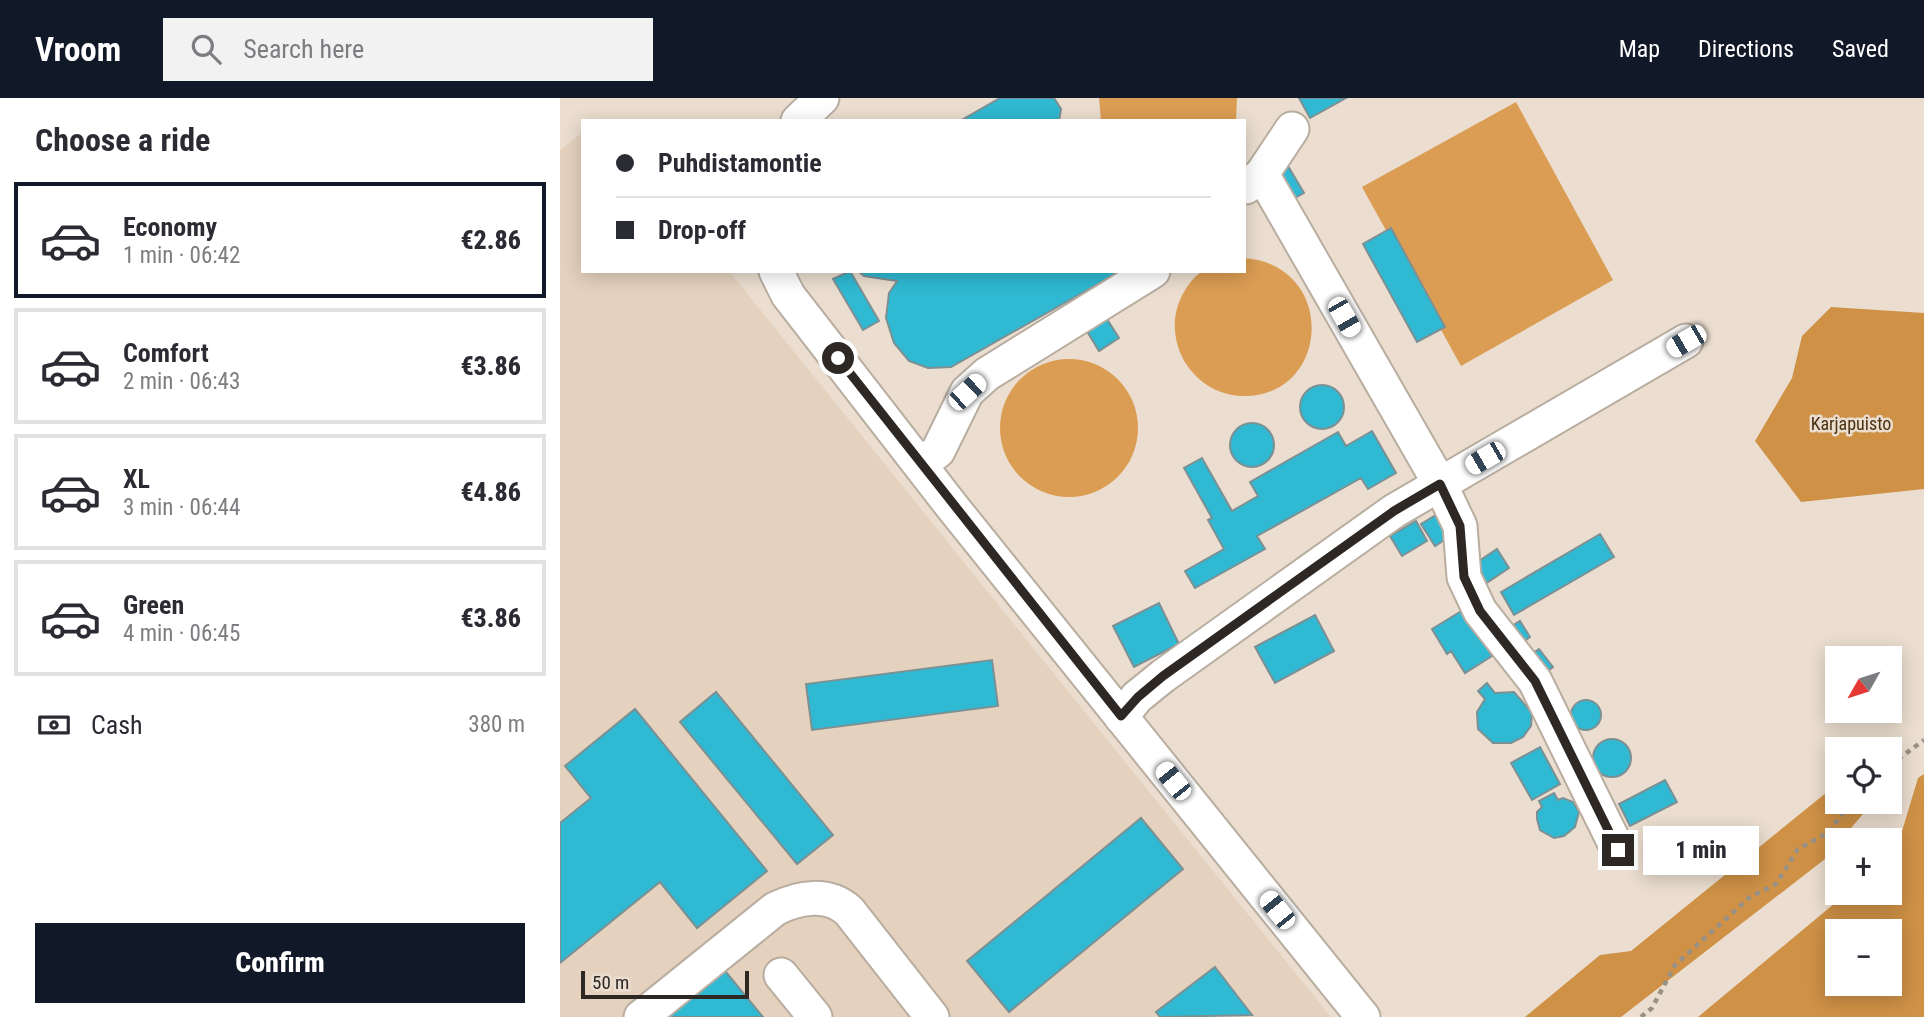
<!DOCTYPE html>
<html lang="en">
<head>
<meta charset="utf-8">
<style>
	:root { --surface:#fff; --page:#f2f2f3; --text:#2b2b33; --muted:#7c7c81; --line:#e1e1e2; --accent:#111827 }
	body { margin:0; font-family:"Roboto Condensed",sans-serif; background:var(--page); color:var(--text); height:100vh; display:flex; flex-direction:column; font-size:26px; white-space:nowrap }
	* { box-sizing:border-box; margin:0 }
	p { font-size:23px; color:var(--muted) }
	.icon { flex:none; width:38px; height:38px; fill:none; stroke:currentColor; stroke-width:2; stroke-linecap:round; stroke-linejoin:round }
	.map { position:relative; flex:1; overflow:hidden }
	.sheet { display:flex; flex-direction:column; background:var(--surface); width:560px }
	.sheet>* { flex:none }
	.hud { position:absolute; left:21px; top:21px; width:665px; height:154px; border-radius:0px; box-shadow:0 4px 18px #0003; display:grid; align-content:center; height:154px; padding:0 35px; background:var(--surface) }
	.needle { width:46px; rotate:231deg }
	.buttons { position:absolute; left:1265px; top:548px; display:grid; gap:14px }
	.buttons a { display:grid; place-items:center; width:77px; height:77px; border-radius:0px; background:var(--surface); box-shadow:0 4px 18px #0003; font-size:35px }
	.scale { position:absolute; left:21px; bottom:18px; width:168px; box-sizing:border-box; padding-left:7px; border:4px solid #2d2823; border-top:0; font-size:19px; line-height:24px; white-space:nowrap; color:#2d2823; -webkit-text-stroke:5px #ebded0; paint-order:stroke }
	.end { position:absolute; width:32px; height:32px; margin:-16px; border:9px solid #2d2823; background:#fff; box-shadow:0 0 0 4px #fff }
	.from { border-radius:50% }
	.bubble { position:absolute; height:49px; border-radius:0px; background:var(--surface); box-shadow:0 4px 18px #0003; font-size:23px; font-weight:800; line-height:49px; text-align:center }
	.car { position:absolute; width:21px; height:42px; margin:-21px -10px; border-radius:9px; box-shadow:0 0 5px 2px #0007; background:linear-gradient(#fff 24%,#345 0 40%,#fff 0 76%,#345 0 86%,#fff 0) }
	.hud b { display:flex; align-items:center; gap:24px; height:66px; font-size:26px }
	.hud b+b { border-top:2px solid var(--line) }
	.hud i { width:18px; height:18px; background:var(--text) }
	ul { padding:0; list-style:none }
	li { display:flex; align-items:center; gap:21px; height:116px; margin:0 14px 10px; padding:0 21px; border:4px solid var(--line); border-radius:0px }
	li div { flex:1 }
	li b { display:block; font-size:26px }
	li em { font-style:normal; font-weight:800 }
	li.selected { border-color:var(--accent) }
	li>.icon { width:63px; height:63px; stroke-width:1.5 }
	h2 { padding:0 35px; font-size:32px; line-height:84px }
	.pay { display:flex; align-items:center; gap:18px; height:77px; padding:0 35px; font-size:26px }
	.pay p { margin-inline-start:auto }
	.button { display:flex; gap:14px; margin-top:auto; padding:14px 35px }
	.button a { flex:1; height:80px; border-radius:0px; background:var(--accent); color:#fff; font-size:28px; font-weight:800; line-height:80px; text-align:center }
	header { display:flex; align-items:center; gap:42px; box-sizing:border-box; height:98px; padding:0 35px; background:var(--accent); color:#fff }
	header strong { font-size:33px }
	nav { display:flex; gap:38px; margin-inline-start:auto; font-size:24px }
	.search { width:490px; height:63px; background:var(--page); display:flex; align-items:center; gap:18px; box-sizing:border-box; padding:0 24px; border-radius:0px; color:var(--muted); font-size:26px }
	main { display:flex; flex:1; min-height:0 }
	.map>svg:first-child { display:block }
	.built { fill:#e4d2be }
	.forest { fill:#ce9146; fill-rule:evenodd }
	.water { fill:#db9d53 }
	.building { fill:#2fb9d2; stroke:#7c9094; stroke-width:2 }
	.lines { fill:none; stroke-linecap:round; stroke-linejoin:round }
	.minor-casing { stroke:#b9ada0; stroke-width:37 }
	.path { stroke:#999086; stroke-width:4.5; stroke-dasharray:5 5; stroke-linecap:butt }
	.minor { stroke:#fff; stroke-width:33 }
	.route { stroke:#2d2823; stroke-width:9 }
	.labels { text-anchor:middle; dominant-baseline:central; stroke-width:5; stroke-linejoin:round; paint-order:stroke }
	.park-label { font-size:18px; fill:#4a3111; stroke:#ebded0 }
</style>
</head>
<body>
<header>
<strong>Vroom</strong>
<div class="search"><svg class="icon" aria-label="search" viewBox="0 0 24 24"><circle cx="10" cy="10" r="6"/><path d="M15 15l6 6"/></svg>Search here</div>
<nav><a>Map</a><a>Directions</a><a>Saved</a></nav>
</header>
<main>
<section class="sheet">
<h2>Choose a ride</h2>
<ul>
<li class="selected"><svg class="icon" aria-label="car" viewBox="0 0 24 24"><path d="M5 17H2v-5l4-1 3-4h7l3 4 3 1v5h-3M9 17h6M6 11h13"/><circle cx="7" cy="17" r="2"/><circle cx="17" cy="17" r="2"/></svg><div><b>Economy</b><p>1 min · 06:42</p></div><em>€2.86</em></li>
<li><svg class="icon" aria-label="car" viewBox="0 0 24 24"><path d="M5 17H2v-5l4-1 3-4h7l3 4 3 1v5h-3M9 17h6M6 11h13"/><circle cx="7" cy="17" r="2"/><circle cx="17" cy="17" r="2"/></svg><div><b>Comfort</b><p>2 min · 06:43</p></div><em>€3.86</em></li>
<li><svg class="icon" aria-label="car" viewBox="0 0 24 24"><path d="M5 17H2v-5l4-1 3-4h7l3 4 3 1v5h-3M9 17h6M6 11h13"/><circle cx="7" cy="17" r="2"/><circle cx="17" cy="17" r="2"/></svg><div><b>XL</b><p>3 min · 06:44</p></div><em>€4.86</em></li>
<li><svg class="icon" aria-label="car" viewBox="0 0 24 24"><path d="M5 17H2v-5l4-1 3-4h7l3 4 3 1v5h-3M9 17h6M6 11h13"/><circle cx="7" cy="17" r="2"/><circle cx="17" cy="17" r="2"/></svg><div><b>Green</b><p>4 min · 06:45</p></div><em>€3.86</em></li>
</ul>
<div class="pay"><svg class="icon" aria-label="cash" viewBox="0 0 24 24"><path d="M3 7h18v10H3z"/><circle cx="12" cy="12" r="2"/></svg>Cash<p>380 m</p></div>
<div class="button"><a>Confirm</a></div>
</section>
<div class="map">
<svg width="1364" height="919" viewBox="0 0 1364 919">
	<rect width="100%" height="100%" fill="#ebded0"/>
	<!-- built -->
	<path class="built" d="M23 34V173H169L771 919H0V52Z"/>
	<!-- forest -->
	<path class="forest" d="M1271 209 1364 215V391L1241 404 1195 343 1232 280 1242 238Z
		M1364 676V919H1138L1287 795 1330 794V758L1336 753 1358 680ZM1278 833H1330V886H1278Z
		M1277 686 1278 704H1313L1265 761 1061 919H965L1040 857 1071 853Z"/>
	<!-- water -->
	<path class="water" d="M539 0H677L676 23H541Z
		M956 4 1053 182 901 268 802 89Z
		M684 160C778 167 771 300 682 298 630 296 598 238 624 194 628 187 635 177 642 174 652 169 673 173 684 173Z
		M440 330a69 69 0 1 1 138 0a69 69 0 1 1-138 0Z"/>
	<!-- building -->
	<path class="building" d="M440 0H494L501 11 499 23H400Z
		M739 0H786L750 20Z
		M728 68 744 95 728 104 712 77Z
		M831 130 885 229 857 244 803 146Z
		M290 173 319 223 303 232 273 181Z
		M298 173H561L391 269 368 270 349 263 334 245 326 220 329 195 337 183 304 178Z
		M545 218 559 240 539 253 525 230Z
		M740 309a22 22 0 1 1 44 0a22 22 0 1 1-44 0Z
		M670 347a22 22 0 1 1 44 0a22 22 0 1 1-44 0Z
		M812 333 836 375 808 391 801 380 697 438 705 451 635 490 625 473 664 451 648 422 652 420 624 370 642 360 672 413 698 398 690 384 778 334 786 348Z
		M876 417 889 439 875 448 861 426Z
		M856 423 867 443 842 458 830 438Z
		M1040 436 1054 459 954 517 941 494Z
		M937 451 949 470 922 488 910 469Z
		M599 505 619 546 574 569 553 528Z
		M903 512 932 558 905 575 891 553 887 556 872 531Z
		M755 517 774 553 715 585 695 549Z
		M960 523 970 539 959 547 949 530Z
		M979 551 993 569 984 576 970 557Z
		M432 562 438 608 252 632 246 586Z
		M927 585 935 595 954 594 972 615 971 628 963 639 951 645H933L918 631 917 614 925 601 918 593Z
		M156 594 273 737 237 766 120 624Z
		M1011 617a15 15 0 1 1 30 0a15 15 0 1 1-30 0Z
		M75 611 207 773 137 830 100 784 0 865V725L31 700 5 668Z
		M1033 660a19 19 0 1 1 38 0a19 19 0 1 1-38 0Z
		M980 649 1000 686 972 702 951 665Z
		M1105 682 1117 704 1070 728 1059 706Z
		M994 695 998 702 1003 700 1013 704 1019 714 1015 729 1004 738 994 740 980 732 977 721V714L982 709 979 703Z
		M581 720 623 771 449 914 407 863Z
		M161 868 203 919H98Z
		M655 869 692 917 600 919 596 914Z"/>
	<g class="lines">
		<!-- minor casing -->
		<g class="minor-casing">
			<path id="minor" d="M238 23 262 0
				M702 76 880 386 900 428 904 479 920 513 975 583 1058 752
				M686 89 702 76 732 31
				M216 173 228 197 394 411 803 919
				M362 366 378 353 407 294 427 276 593 173
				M561 619 577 599 603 578 834 413 1126 243
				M221 877 255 919
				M81 919 215 811C239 799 268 794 289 813L372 919"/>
		</g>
		<!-- path -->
		<path class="path" d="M1330 667 1364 642
			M1081 919 1092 910 1115 867 1190 799 1216 786 1238 751 1269 734 1291 704"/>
		<!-- minor -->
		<use href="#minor" class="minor"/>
	</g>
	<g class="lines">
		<!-- route -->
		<path class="route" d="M278 260 561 618 578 599 603 578 834 413 880 386 900 428 904 479 920 513 975 583 1058 752"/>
	</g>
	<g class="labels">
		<!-- park labels -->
		<g class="park-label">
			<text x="1291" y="325">Karjapuisto</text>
		</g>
	</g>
</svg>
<div class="buttons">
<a><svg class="needle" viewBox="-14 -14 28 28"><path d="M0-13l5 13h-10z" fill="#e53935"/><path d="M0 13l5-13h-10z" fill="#7c7c81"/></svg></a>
<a><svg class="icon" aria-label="locate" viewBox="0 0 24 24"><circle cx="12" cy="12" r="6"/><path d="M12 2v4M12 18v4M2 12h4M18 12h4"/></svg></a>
<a>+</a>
<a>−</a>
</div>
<div class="scale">50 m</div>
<i class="end from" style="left:278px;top:260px"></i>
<i class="end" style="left:1058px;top:752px"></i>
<div class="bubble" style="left:1083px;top:728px;width:116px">1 min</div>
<i class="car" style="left:784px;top:219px;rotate:150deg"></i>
<i class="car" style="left:1126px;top:243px;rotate:240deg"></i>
<i class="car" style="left:407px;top:294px;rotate:47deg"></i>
<i class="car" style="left:925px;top:360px;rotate:240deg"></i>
<i class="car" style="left:613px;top:683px;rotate:321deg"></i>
<i class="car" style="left:717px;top:812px;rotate:321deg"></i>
<div class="hud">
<b><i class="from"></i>Puhdistamontie</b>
<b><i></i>Drop-off</b>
</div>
</div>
</main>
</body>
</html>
